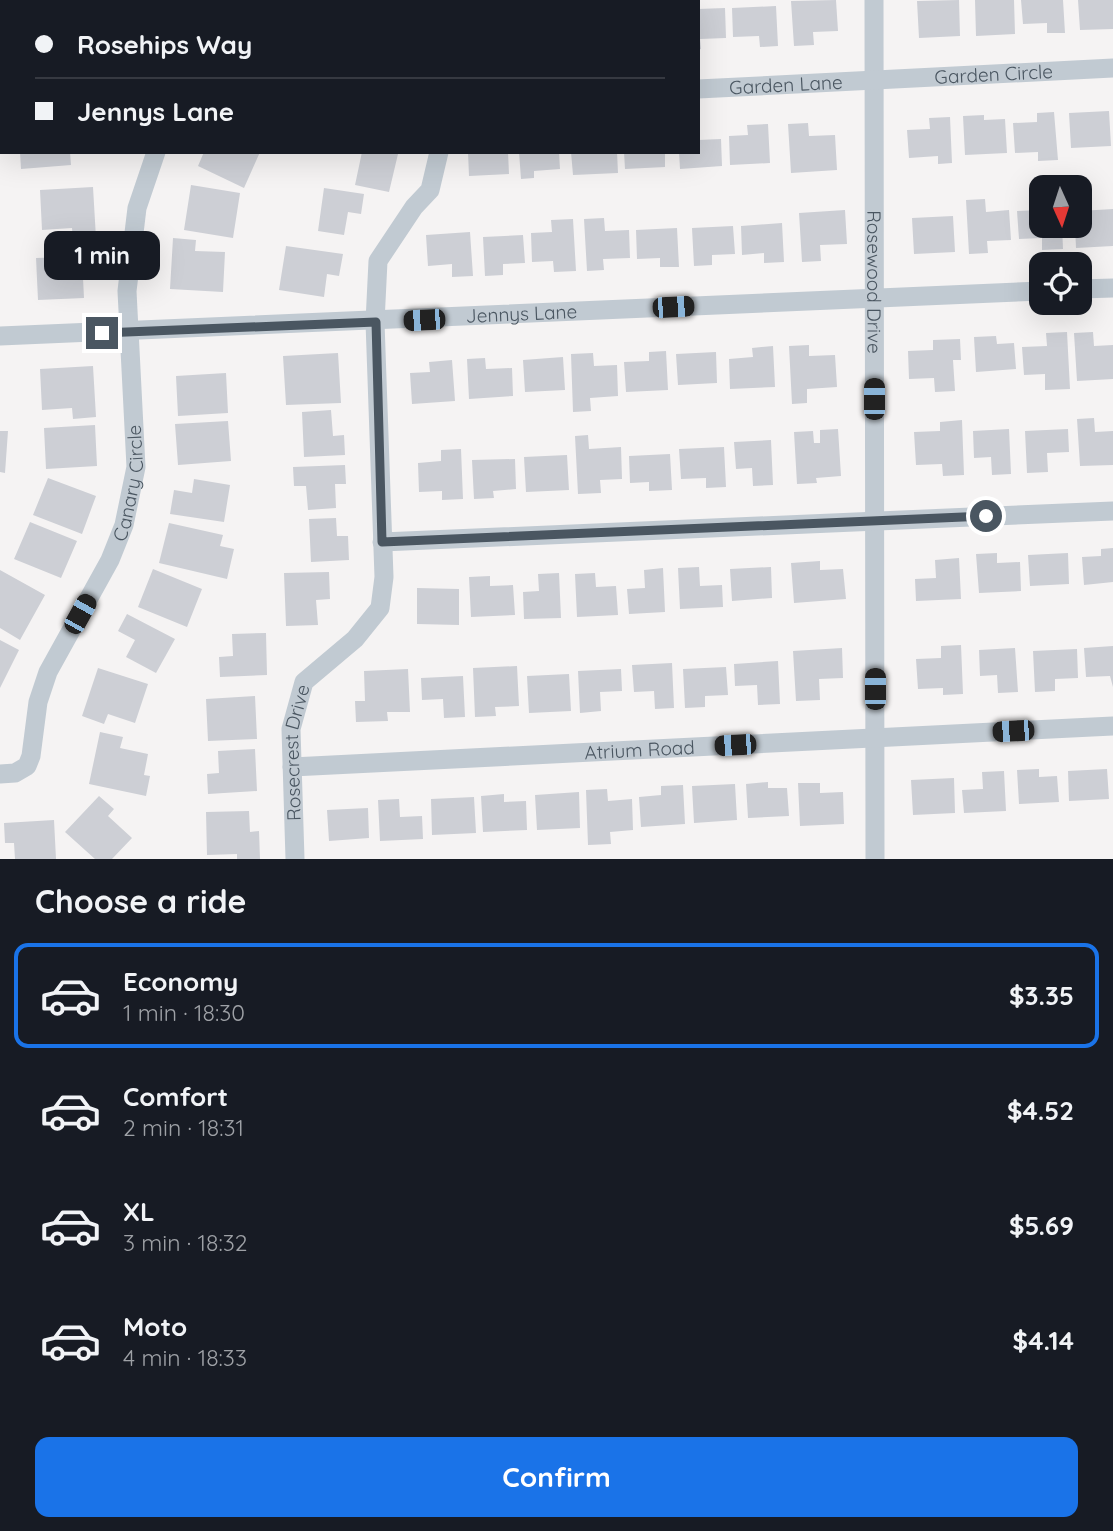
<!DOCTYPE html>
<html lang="en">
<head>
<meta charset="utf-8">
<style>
	:root { --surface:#171b24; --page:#20242c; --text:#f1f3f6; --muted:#9ea1a6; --line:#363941; --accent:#1a73e8 }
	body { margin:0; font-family:Quicksand,sans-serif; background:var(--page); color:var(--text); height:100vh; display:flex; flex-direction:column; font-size:26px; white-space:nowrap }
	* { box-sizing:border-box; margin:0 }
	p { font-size:23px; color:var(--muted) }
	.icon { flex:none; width:38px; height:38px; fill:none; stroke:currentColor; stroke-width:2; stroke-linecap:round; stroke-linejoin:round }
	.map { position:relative; height:859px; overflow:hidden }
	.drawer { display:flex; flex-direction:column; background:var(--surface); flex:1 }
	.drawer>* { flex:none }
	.guide { position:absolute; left:0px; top:0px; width:700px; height:154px; box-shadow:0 7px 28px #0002; display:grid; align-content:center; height:154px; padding:0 35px; background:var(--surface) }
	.needle { width:46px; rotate:177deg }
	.controls { position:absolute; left:1029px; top:175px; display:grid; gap:14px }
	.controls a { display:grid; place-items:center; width:63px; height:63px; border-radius:14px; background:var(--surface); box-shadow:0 7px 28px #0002; font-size:35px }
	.end { position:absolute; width:32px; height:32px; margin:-16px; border:9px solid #4a5661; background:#fff; box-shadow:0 0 0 4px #fff }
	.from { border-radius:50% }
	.bubble { position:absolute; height:49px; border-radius:14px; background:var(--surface); box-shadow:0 7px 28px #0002; font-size:23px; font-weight:700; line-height:49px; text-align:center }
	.car { position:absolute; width:21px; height:42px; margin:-21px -10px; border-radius:9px; box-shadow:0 0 5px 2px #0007; background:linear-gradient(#222 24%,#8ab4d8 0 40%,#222 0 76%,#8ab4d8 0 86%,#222 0) }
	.guide b { display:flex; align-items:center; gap:24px; height:66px; font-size:26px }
	.guide b+b { border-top:2px solid var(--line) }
	.guide i { width:18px; height:18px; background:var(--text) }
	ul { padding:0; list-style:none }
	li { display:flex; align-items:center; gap:21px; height:105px; margin:0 14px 10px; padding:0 21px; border:4px solid transparent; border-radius:14px }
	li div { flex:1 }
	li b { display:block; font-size:26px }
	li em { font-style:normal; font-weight:700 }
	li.on { border-color:var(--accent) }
	li>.icon { width:63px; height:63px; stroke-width:1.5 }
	h2 { padding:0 35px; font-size:32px; line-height:84px }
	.cta { display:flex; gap:14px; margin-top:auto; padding:14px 35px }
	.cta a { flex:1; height:80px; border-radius:14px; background:var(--accent); color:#fff; font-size:28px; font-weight:700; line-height:80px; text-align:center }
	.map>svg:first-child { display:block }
	.building { fill:#cdcfd5 }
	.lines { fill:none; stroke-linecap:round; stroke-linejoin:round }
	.street { stroke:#c1cad2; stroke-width:19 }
	.route { stroke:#4a5661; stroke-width:9 }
	.labels { text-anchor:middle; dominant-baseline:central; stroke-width:5; stroke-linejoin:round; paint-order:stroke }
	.street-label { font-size:19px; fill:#4a5661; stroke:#fff }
</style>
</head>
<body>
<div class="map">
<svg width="1113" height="859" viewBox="0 0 1113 859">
	<rect width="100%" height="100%" fill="#f5f3f3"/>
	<!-- building -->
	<path class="building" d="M836 0 838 31 813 32 814 45 794 46 791 1Z
		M959 0 960 36 919 38 917 1Z
		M975 0H1014L1015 34 976 36Z
		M1021 0H1063L1065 33H1047V23L1023 24Z
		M1078 0H1113V29L1080 30Z
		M776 6 778 46 760 47 759 36 733 37 732 8Z
		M725 8 726 38 700 39 701 49 698 50V9Z
		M1109 111 1111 146 1071 148 1069 113Z
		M1054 112 1058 160 1038 161V152L1015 153 1013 123 1037 122V113Z
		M984 115V120L1005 119 1007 153 965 155 963 116Z
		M950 117 952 163 938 164V156L909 158 907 130 930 129 929 118Z
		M808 123 809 136 835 135 837 170 791 173 788 124Z
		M768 124 770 163 730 165 729 136 748 135 747 125Z
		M721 139 722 166 680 169 679 152H698V140Z
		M20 152H70L71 165 21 169Z
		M204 152H260L244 188 198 166Z
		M362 152 398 154 389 192 355 185Z
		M468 152H508L509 174 469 176Z
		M519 152H559L560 169 534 171V178L521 179Z
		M571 152H617L618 173 573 175Z
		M624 152H665V167L625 169Z
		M191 185 240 193 233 238 184 230Z
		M93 187 96 238 73 240 72 228 42 230 40 190Z
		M324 188 364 194 361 214 348 212 344 235 318 231Z
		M985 199 986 212 1009 210 1011 240 987 241 988 253 969 254 966 200Z
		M1113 209V246L1076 248 1075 226H1080V211Z
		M845 210 847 244 820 245 821 261 802 262 799 213Z
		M1041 210V226H1062L1063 249 1042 250V238L1019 239 1017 211Z
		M953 216 955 252 914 254 912 218Z
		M604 218 605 231 629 230 630 258 603 259 604 270 587 271 584 219Z
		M573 219 576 271 554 272 553 261 532 262 531 233 552 232 551 220Z
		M782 223 784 262 764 263V253L742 255 741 226Z
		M733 226 735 254 712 255V265L694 266 692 228Z
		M677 228 679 267H660V258L637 259 636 230Z
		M470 232 473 276 452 277V264L428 266 426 235Z
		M523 235 525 263 503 264V275L485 276 483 237Z
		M173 238 196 240 195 251 225 252 223 292 170 289Z
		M286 246 343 254 339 276 327 274 324 297 279 290Z
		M90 248 92 278H83L84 298 38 300 36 258 66 257 65 249Z
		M1067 332 1070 389 1045 390V374L1024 375 1022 347 1047 346 1046 333Z
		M1093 332 1094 346 1113 345V379L1077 381 1074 333Z
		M996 336 997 344 1014 343 1016 369 976 372 974 337Z
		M960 339 961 360H953L955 391 935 392 934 378 909 379 908 351 933 350V340Z
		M809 345V356L835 355 837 387 807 389V403L792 404 789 346Z
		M773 346 775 387 730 389 729 359 753 357 752 348Z
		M666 351 668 390 626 392 624 362 649 361V352Z
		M716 352 717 383 678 385 676 354Z
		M338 353 341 403 286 405 283 356Z
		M593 353 594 366 617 365 618 396 590 398 591 411 573 412 571 354Z
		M563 357 565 390 525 392 523 360Z
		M485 358 486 369 512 368 513 396 469 399 467 359Z
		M452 360 455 401 412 404 410 373 430 372 429 362Z
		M93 366 96 417 73 419 72 408 42 410 40 369Z
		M226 373 228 413 178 416 176 376Z
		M331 410 333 436 344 435 345 455 304 457 302 412Z
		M1094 418 1095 432 1113 431V465L1080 466 1077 419Z
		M962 420 964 475 943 476 942 464 916 465 914 432 940 431V422Z
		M228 421 231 461 178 465 175 424Z
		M95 425 97 466 46 469 44 428Z
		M838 429 841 476 816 478 817 483 797 484 794 432 813 431 814 443H820V430Z
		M1009 429 1011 474 992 475 991 457 974 458 973 431Z
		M1068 429 1069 452 1047 453 1048 472 1027 473 1025 431Z
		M0 431H8L5 473 0 472Z
		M588 435 589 449 621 447 622 479 600 480 601 493 578 494 575 436Z
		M771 440 773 485 753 486 752 468 736 469 734 442Z
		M724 447 726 487 706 488V478L681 479 679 449Z
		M461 449 463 499 442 500V491L419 492 418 463 441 461V450Z
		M670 454 672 490 649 491V482L630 483 629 456Z
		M567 455 569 490 526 492 524 457Z
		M515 459 516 489 493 491 494 498 474 499 472 460Z
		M345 465 346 484H335L336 508 308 510 306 486H294L293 467Z
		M48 478 96 496 82 534 33 515Z
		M194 479 230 485 224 522 170 514 174 490 192 493Z
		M336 518 337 536H348L349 560 311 562 309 519Z
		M30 522 77 541 61 578 14 559Z
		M169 523 223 535 220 546 234 549 227 579 159 563Z
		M1113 548V582L1084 585 1082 557 1101 556V549Z
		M997 553V563L1020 562 1021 591 979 593 976 554Z
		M1068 553 1069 584 1030 586 1028 555Z
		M959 558 961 599 916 601 915 579 936 578 935 560Z
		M820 561V570L843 569 846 599 794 603 791 563Z
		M699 567 700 586 722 585 723 607 680 609 678 568Z
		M771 567 772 598 732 601 730 569Z
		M663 568 665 612 629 614 627 589 645 588 644 570Z
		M153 569 202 589 187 627 138 607Z
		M0 570 45 595 20 640 0 628Z
		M329 572 330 599 316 600 318 625 286 626 284 573Z
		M559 573 561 618 524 619 523 592 539 591 538 574Z
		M595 573 596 587 616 586 618 615 577 617 575 574Z
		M490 576V586L513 585 515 615 471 617 469 577Z
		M417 588 459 589V625L417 624Z
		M127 614 175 639 156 673 126 657 135 640 118 631Z
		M266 633 267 675 220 677 219 657 233 656 232 634Z
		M0 640 19 650 0 688Z
		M961 645 963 694 943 695V688L918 689 916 659 941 658V646Z
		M1113 646V687L1110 676 1086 677 1084 648Z
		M842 648 843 678 819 679 820 700 796 701 793 651Z
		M1015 648 1018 692 998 693 997 675 980 676 979 650Z
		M1077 649 1078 678 1055 679V691L1035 692 1033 651Z
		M778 661 780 704 758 705 757 685 735 686 734 664Z
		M672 663 674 708 655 709 654 691 634 692 632 665Z
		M517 666 519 706 495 707 496 716 475 717 473 668Z
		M726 667 728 695 705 696V707L685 708 683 669Z
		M98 668 148 684 135 723 108 714 104 724 82 716Z
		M408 669 410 712H387L388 721 356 722 355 701H365L364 671Z
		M621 669 622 691 600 692 601 711 580 713 578 671Z
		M569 674 571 711 529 713 527 676Z
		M463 676 465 717 444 718 443 699 422 700 421 678Z
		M255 696 257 739 208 741 206 699Z
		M100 732 123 737 120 748 148 754 144 775 150 776 146 796 89 784Z
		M255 749 257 791 208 794 207 774 219 773 218 751Z
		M1039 769V777L1057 776 1059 802 1019 804 1017 770Z
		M1107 769 1109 799 1069 801 1068 771Z
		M1004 771 1006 811 964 813 962 790 983 789 982 772Z
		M954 778 955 813 913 815 911 780Z
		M768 782V788H787L789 816 748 818 746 784Z
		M798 783H820V793L843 792 844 824 800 826Z
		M735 784 737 820 694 823 692 786Z
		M683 785 685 824 641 827 639 797 661 795V786Z
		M607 789 608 801 632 799 633 830 610 832 611 844 588 845 586 790Z
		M579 792 580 828 537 830 535 795Z
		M504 794V802L526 801 527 830 483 832 481 796Z
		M99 796 114 809 108 816 132 838 112 859H95L65 832Z
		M474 797 476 833 432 835 431 799Z
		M399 799 400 817 422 816 423 839 380 841 378 800Z
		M368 808 369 838 329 841 327 810Z
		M249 811 250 832 259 831 260 859H237V854L207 855 206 812Z
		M54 820 56 859H15L14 843H5L4 823Z"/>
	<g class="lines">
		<!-- street -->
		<g class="street">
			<path d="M202 0 203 2"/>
			<path d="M432 0V2"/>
			<path id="s1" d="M874 0 875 859"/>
			<path id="s2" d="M698 89 1113 68"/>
			<path d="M1080 289 1113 288"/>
			<path id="s3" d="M0 336 1041 291"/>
			<path d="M382 542 1113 511"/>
			<path id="s4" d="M292 767 1113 726"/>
			<path id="s5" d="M0 774 15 773 27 766 31 756 38 702 48 672 110 560 124 525 136 467 127 291 137 208 156 152"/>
			<path id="s6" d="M295 859 291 729 304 682 355 639 380 608 384 577 375 322 378 261 414 207 430 190 439 152"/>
		</g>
	</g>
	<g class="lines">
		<!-- route -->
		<path class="route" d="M102 333 376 322 382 542 986 516"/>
	</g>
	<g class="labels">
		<!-- street labels -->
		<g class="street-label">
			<text stroke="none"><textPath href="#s2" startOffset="296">Garden Circle</textPath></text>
			<text stroke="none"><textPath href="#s2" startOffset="88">Garden Lane</textPath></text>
			<text stroke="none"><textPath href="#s1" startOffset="282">Rosewood Drive</textPath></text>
			<text stroke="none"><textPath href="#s3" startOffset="522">Jennys Lane</textPath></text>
			<text stroke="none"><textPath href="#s5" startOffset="334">Canary Circle</textPath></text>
			<text stroke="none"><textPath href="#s4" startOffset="348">Atrium Road</textPath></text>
			<text stroke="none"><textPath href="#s6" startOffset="107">Rosecrest Drive</textPath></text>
		</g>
	</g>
</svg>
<div class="controls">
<a><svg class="needle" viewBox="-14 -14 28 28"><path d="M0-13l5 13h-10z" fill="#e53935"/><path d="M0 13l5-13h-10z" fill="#9ea1a6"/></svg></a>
<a><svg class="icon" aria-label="locate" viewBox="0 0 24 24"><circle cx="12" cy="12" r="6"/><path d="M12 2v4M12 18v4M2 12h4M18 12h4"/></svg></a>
</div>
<i class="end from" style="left:986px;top:516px"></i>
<i class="end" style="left:102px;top:333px"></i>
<div class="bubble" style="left:44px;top:231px;width:116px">1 min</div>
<i class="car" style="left:673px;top:307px;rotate:87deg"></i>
<i class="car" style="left:424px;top:320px;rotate:267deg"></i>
<i class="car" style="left:874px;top:399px;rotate:0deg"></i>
<i class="car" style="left:80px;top:614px;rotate:29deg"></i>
<i class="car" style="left:875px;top:689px;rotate:0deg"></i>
<i class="car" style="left:1013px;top:731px;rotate:267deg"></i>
<i class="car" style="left:735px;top:745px;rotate:267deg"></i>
<div class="guide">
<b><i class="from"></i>Rosehips Way</b>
<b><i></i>Jennys Lane</b>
</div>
</div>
<section class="drawer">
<h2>Choose a ride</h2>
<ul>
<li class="on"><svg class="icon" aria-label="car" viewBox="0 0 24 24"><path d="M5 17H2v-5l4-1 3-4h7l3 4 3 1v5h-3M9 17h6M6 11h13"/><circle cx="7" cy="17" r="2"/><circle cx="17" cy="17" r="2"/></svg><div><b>Economy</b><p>1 min · 18:30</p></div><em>$3.35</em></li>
<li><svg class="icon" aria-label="car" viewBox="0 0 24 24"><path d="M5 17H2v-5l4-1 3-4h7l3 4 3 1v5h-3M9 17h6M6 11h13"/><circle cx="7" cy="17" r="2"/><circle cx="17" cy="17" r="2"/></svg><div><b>Comfort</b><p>2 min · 18:31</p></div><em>$4.52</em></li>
<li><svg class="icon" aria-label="car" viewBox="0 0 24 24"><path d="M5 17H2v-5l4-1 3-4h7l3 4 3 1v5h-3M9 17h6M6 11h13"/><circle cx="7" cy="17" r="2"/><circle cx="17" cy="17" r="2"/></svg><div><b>XL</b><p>3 min · 18:32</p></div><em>$5.69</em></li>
<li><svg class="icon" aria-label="car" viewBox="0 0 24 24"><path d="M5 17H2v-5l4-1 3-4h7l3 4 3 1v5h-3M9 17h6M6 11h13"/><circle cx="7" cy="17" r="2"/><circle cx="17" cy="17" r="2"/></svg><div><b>Moto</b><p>4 min · 18:33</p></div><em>$4.14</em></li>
</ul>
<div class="cta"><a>Confirm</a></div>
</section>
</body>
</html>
